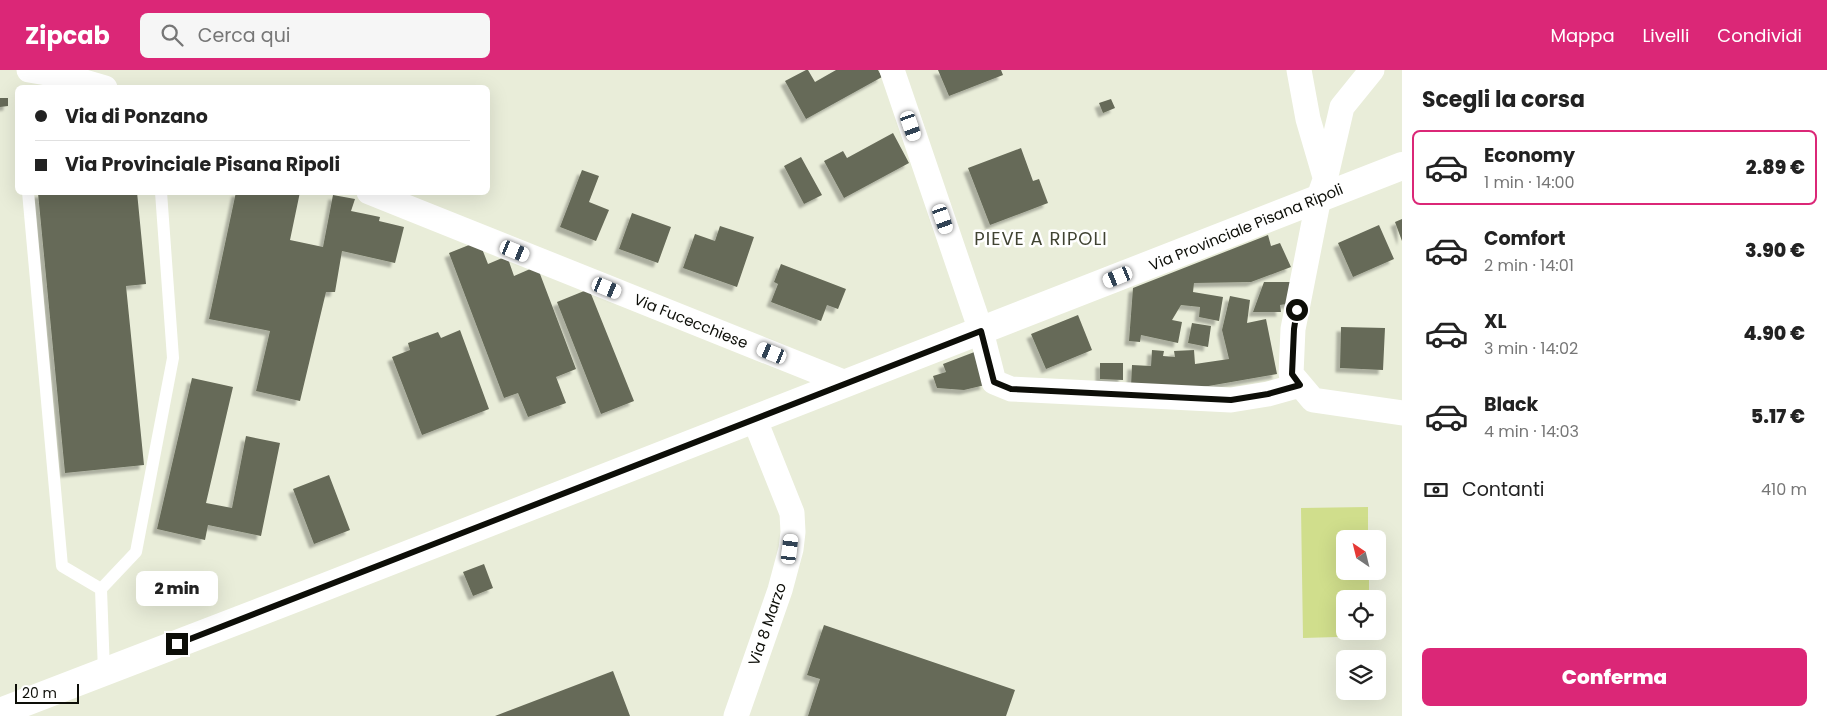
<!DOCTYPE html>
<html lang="it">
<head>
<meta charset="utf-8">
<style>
	:root { --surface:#fff; --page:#f6f6f6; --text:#222; --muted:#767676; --line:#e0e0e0; --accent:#db2777 }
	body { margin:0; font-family:Poppins,sans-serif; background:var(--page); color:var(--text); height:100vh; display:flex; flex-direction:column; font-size:19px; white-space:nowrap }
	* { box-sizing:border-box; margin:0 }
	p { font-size:16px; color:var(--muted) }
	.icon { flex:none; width:28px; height:28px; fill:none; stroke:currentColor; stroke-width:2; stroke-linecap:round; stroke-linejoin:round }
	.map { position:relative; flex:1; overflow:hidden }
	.side { display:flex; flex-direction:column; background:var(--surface); width:425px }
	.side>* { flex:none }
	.guide { position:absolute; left:15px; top:15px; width:475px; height:110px; border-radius:8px; box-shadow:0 5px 20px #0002; display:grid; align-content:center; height:110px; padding:0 20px; background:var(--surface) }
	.needle { width:32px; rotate:325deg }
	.buttons { position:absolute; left:1336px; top:460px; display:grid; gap:10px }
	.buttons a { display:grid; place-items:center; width:50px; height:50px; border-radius:8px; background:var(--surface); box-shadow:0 5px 20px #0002; font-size:25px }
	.scale { position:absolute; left:15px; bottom:12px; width:64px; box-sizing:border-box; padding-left:5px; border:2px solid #0d0e08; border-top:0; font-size:14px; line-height:18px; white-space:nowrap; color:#0d0e08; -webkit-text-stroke:4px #fff; paint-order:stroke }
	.end { position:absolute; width:22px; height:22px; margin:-11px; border:6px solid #0d0e08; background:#fff; box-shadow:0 0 0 2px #fff }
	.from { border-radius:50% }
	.bubble { position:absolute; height:35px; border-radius:8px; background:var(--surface); box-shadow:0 5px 20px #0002; font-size:16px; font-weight:800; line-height:35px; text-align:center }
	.car { position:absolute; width:15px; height:30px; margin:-15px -8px; border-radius:6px; box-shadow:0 0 4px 1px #0007; background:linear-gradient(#fff 24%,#345 0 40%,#fff 0 76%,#345 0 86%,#fff 0) }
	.guide b { display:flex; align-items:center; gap:18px; height:48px; font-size:19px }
	.guide b+b { border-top:1px solid var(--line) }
	.guide i { width:12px; height:12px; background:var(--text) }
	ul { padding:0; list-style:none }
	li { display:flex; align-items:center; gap:15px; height:75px; margin:0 10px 8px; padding:0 10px; border:2px solid transparent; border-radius:8px }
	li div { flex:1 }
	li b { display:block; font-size:19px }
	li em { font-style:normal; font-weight:800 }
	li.active { border-color:var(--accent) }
	li>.icon { width:45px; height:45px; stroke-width:1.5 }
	h2 { padding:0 20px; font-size:22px; line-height:60px }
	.pay { display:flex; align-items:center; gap:12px; height:55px; padding:0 20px; font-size:19px }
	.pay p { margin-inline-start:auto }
	.action { display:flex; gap:10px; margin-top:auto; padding:10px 20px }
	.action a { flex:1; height:58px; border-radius:8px; background:var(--accent); color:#fff; font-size:20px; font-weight:800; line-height:58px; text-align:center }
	header { display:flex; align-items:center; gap:30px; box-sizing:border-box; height:70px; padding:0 25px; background:var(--accent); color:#fff }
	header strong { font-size:24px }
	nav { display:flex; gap:28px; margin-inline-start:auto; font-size:18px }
	.search { width:350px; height:45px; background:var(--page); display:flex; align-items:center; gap:12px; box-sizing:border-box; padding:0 18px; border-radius:8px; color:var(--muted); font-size:19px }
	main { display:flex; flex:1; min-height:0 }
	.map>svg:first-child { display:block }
	.green { fill:#d0de8c }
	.building { fill:#666a58; filter:url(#shadow) }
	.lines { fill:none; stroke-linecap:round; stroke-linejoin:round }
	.service { stroke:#fff; stroke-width:12 }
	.minor { stroke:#fff; stroke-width:25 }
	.primary { stroke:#fff; stroke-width:28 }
	.route { stroke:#0d0e08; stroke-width:6 }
	.labels { text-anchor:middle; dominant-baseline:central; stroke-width:5; stroke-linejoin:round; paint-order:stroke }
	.street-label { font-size:15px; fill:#0d0e08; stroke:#fff }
	.quarter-label { font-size:18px; letter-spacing:1px; fill:#404332; stroke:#fff }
</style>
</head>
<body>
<header>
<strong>Zipcab</strong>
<div class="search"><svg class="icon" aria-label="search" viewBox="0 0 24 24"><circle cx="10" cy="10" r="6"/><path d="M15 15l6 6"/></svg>Cerca qui</div>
<nav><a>Mappa</a><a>Livelli</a><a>Condividi</a></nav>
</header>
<main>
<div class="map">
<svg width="1402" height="646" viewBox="0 0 1402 646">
	<defs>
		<filter id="shadow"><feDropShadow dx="-4.5" dy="4.5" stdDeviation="1" flood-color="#0004"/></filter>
	</defs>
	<rect width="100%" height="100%" fill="#e9edd9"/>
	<!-- green -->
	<path class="green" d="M1368 437V469H1345V501H1369V529H1345V561H1370V566L1303 568 1301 438Z"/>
	<!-- building -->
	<path class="building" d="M806 0H808L815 12 836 0H878L882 7 806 49 785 11Z
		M938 0H1001L1003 5 949 26Z
		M0 28H8V36L0 37Z
		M1111 29 1115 38 1103 43 1099 33Z
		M893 63 909 93 844 128 824 91 843 81 847 88Z
		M1021 78 1033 111 1039 109 1048 133 990 155 968 98Z
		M801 87 822 125 804 134 784 96Z
		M582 100 599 106 589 132 609 140 596 171 560 157Z
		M137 122 146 214 126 216 144 395 65 403 38 123Z
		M236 122H300L290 170 323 177 333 125 355 129 351 141 380 147 379 151 404 157 395 193 342 181 335 222H326L300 331 256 321 270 261 209 249Z
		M632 143 671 157 658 193 619 179Z
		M1402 149V171L1395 152Z
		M1379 155 1394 189 1353 207 1338 173Z
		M720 156 754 167 737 217 683 198 695 164 715 171Z
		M1268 165 1271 176 1280 173 1291 197 1251 212 1194 213 1193 222 1223 227 1219 251 1199 247 1200 237 1181 235 1172 250 1182 252 1178 273 1141 265 1140 272 1129 271 1133 218Z
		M479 171 488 194 507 186 514 206 537 196 576 299 556 307 566 333 528 347 518 323 504 328 449 183Z
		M781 194 846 219 838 239 827 235 821 251 771 232 778 214 774 212Z
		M1264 212H1298L1293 233 1280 235 1281 242H1253Z
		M589 219 634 331 601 344 557 232Z
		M1230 226 1250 230 1247 253 1266 249 1277 304 1197 318 1131 316 1132 295 1151 296 1152 280 1164 281 1163 286 1175 287 1174 281 1194 280 1195 294 1229 289 1222 260Z
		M1078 245 1092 280 1046 299 1031 264Z
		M1192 253 1211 256 1208 277 1188 273Z
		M1341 257 1385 258 1383 300 1340 298Z
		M460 260 489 339 422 365 392 287 410 280 408 273 438 262 441 268Z
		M977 281 985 315 964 320 937 318 933 306 946 302 943 294Z
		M1100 293H1123V310L1100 309Z
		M192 308 233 317 206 433 232 438 246 366 280 373 261 466 208 455 205 470 157 459Z
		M329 405 350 460 314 474 293 419Z
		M484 494 493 518 473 526 463 502Z
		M824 555 1015 620 1006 646H808L820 609 807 605Z
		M613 601 630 646H495Z"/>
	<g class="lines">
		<!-- service -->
		<path class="service" d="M28 122 62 496 101 519
			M104 602 101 519 136 482 173 288 161 122"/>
		<!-- minor -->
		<path class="minor" d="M29 0 64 6 105 18
			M892 0 981 261 994 312 1011 319 1231 330 1268 324 1300 315
			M1299 0 1308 49 1325 107
			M1372 0 1342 37 1325 110 1319 127 1293 259 1291 304 1313 330 1402 343
			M369 122 846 313
			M736 646 780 520 791 479 793 462 792 443 754 348"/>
		<!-- primary -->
		<path class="primary" d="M0 642 322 518 1402 96"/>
	</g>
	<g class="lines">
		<!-- route -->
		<path class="route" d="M177 574 981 261 994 312 1011 319 1231 330 1268 324 1300 315 1292 304 1294 259 1297 240"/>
	</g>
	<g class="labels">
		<!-- street labels -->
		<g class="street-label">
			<text transform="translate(1246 157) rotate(-22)">Via Provinciale Pisana Ripoli</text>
			<text transform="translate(691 251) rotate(22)">Via Fucecchiese</text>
			<text transform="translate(767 554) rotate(-71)">Via 8 Marzo</text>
		</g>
		<!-- quarter labels -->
		<g class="quarter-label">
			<text x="1041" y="168">PIEVE A RIPOLI</text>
		</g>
	</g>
</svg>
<div class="buttons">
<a><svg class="needle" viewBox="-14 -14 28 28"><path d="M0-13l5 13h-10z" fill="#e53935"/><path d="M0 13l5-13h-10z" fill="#767676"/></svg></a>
<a><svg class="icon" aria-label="locate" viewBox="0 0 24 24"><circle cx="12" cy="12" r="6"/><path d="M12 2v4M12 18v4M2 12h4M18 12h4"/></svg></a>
<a><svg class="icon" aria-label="layers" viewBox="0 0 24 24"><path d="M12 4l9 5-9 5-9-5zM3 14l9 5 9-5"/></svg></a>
</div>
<div class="scale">20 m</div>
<i class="end from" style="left:1297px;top:240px"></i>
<i class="end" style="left:177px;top:574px"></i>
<div class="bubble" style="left:136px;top:501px;width:82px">2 min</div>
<i class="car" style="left:911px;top:56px;rotate:161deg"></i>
<i class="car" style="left:943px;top:149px;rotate:161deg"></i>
<i class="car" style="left:515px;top:181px;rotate:112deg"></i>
<i class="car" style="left:1118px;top:207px;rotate:248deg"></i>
<i class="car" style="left:607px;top:218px;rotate:112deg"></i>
<i class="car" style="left:772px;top:283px;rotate:292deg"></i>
<i class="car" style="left:790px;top:479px;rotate:7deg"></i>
<div class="guide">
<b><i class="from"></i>Via di Ponzano</b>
<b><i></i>Via Provinciale Pisana Ripoli</b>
</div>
</div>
<section class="side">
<h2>Scegli la corsa</h2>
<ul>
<li class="active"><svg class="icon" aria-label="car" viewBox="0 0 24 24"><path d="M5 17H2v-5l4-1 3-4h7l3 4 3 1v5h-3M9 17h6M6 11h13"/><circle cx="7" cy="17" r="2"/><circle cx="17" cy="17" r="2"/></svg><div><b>Economy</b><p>1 min · 14:00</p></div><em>2.89 €</em></li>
<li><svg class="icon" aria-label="car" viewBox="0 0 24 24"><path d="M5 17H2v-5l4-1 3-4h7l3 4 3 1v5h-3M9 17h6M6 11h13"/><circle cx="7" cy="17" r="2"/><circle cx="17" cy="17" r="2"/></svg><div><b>Comfort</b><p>2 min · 14:01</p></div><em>3.90 €</em></li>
<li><svg class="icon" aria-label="car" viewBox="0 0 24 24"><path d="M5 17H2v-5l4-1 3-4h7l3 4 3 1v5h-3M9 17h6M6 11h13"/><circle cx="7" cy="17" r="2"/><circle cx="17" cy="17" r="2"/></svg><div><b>XL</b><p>3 min · 14:02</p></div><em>4.90 €</em></li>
<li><svg class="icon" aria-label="car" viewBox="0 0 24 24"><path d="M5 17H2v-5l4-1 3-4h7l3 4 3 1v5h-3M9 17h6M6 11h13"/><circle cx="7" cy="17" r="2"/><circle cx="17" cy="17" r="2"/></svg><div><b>Black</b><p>4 min · 14:03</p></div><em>5.17 €</em></li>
</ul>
<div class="pay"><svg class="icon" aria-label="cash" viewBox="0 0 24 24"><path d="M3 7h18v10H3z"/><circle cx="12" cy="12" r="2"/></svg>Contanti<p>410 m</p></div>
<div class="action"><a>Conferma</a></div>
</section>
</main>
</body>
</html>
